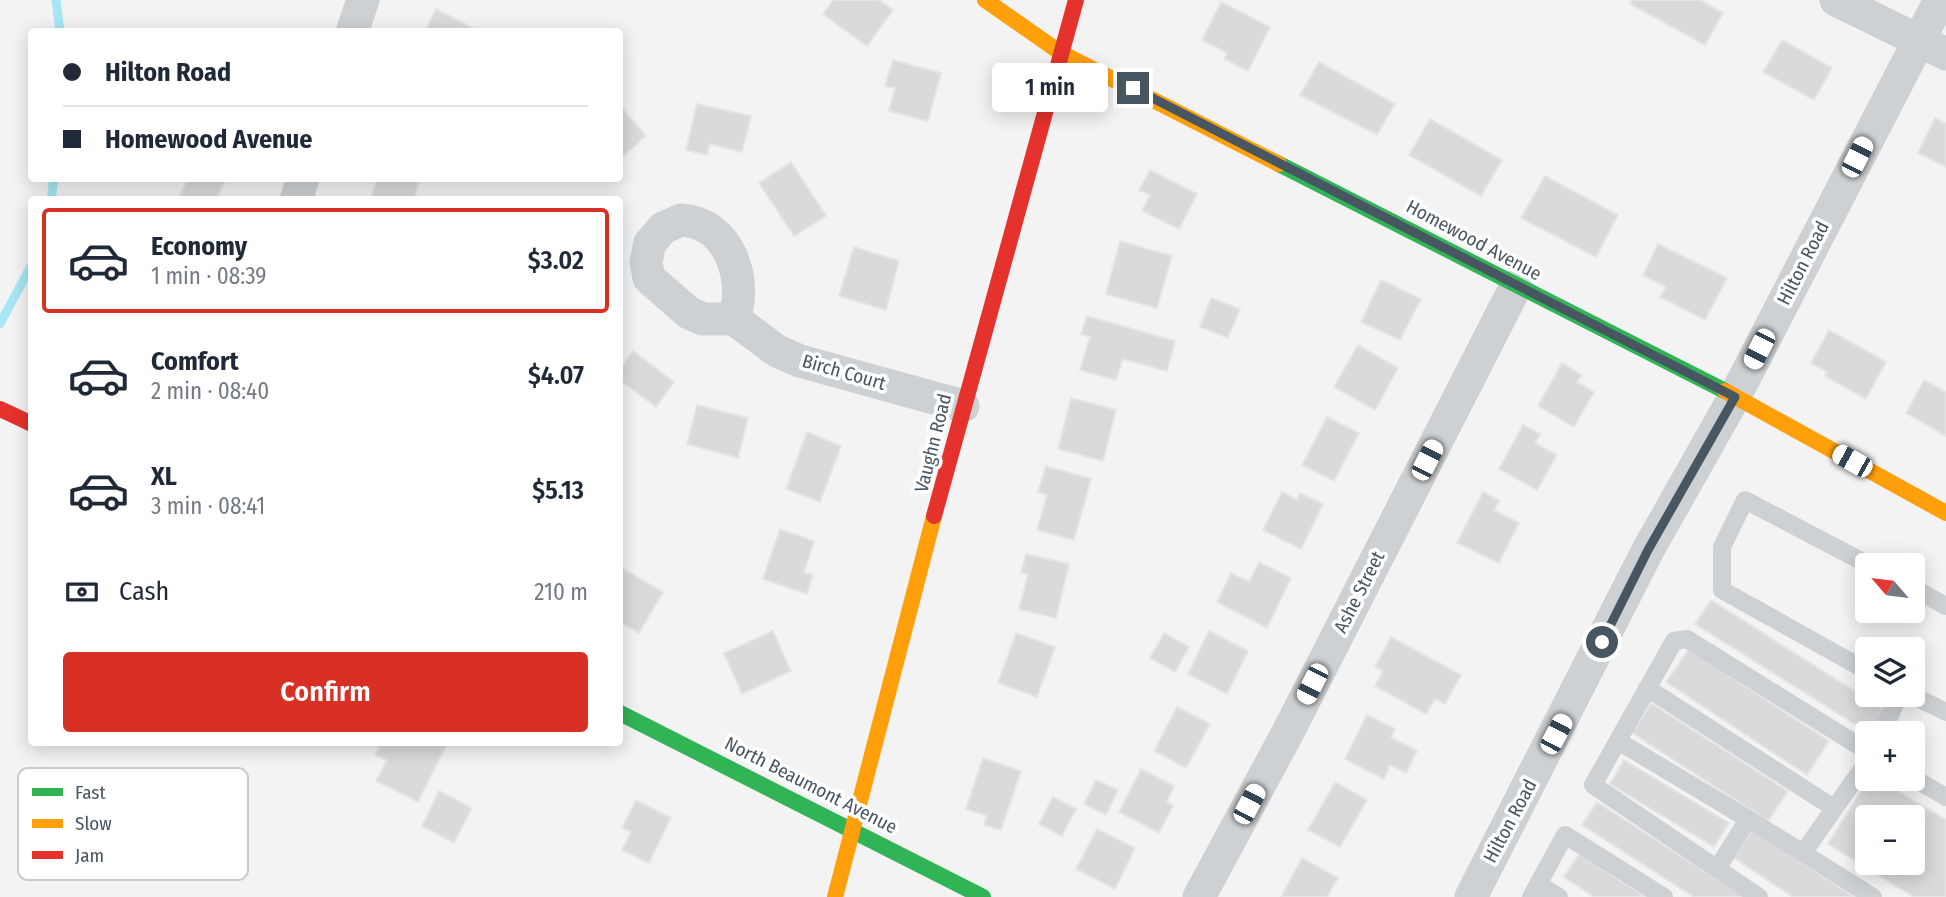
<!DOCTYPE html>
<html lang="en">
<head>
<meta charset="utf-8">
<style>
	:root { --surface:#fff; --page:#f2f2f3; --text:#1f2937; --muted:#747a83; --line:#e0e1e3; --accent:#d93025 }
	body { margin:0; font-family:"Fira Sans Condensed",sans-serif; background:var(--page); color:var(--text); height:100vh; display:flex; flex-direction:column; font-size:26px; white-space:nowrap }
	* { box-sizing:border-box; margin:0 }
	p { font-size:23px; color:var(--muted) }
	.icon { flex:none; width:38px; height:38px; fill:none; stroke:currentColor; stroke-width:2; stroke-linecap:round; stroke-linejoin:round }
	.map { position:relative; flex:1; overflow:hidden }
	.sheet { position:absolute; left:28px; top:196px; width:595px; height:550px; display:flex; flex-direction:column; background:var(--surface); border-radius:7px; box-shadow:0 4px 18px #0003 }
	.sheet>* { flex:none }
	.guide { position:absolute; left:28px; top:28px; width:595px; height:154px; border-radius:7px; box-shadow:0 4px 18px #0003; display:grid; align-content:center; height:154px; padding:0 35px; background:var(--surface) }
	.needle { width:46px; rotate:298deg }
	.fabs { position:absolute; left:1855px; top:553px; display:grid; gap:14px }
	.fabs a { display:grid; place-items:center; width:70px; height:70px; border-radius:7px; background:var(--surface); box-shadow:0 4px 18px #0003; font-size:35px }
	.end { position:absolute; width:32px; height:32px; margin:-16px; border:9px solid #475661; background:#fff; box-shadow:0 0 0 4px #fff }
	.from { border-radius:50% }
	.bubble { position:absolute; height:49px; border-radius:7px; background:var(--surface); box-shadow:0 4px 18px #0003; font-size:23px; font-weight:600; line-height:49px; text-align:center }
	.car { position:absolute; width:21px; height:42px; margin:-21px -10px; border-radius:9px; box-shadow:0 0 5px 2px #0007; background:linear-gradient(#fff 24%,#345 0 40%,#fff 0 76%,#345 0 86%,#fff 0) }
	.guide b { display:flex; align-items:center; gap:24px; height:66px; font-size:26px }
	.guide b+b { border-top:2px solid var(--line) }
	.guide i { width:18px; height:18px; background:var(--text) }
	ul { padding:12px 0 0; list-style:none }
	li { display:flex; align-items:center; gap:21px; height:105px; margin:0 14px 10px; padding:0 21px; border:4px solid transparent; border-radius:7px }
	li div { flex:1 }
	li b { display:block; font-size:26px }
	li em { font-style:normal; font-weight:600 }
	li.current { border-color:var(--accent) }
	li>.icon { width:63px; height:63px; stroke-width:1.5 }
	.pay { display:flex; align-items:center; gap:18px; height:77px; padding:0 35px; font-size:26px }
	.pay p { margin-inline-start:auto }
	.action { display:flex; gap:14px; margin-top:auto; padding:14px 35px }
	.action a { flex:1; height:80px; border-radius:7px; background:var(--accent); color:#fff; font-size:28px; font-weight:600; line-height:80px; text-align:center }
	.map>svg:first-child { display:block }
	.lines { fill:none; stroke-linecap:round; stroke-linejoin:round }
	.stream { stroke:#a7e6f4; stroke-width:9 }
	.building { fill:#dadadc; stroke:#e4e5e6; stroke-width:2; fill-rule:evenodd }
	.lane { stroke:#ced1d4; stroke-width:18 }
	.street { stroke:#ced1d4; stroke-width:33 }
	.fast { stroke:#30b455; stroke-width:16 }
	.slow { stroke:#ff9f0a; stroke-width:16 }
	.jam { stroke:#e5322d; stroke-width:16 }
	.route { stroke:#475661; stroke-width:9 }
	.labels { text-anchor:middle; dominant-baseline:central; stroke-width:7; stroke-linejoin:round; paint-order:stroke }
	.street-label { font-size:19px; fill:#475661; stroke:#fff }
	.key { fill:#fff; stroke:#c8ccd0; stroke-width:2 }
	.key-label { font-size:19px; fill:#475661 }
</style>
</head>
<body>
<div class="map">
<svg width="1946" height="897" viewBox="0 0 1946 897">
	<rect width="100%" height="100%" fill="#f3f3f3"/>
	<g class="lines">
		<!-- stream -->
		<path class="stream" d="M56 0 60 32
			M51 200 54 178
			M0 324 32 264"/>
	</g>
	<!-- building -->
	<path class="building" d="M833 0H879L893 10 867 46 823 14Z
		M1632 0H1700L1723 13 1705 45 1630 4Z
		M1221 2 1270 27 1248 71 1224 59 1227 53 1202 40Z
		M436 9 480 32H425Z
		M1782 40 1832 68 1814 100 1763 72Z
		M893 60 941 73 928 121 889 111 895 88 885 86Z
		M1319 62 1395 104 1377 135 1300 95Z
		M697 104 751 116 742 152 710 144 707 155 686 150Z
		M623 109 646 136 620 159V112Z
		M1935 118 1946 124V167L1918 153Z
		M1430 119 1502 160 1481 196 1409 155Z
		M791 162 826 216 794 236 759 183Z
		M1150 170 1197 194 1179 229 1142 211 1150 195 1139 190Z
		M1545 176 1618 215 1596 257 1521 218Z
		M188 178H226L216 200H178Z
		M377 178H420L414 200H371Z
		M1120 241 1172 256 1157 308 1106 294Z
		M1658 244 1727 278 1705 320 1660 297 1666 287 1643 275Z
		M854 247 899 261 886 310 839 296Z
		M1381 280 1421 299 1400 340 1361 322Z
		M1211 298 1240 309 1228 338 1200 327Z
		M1087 316 1175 341 1167 371 1123 359 1116 380 1080 370 1090 337 1081 334Z
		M1829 330 1886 362 1866 399 1825 376 1827 372 1811 363Z
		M1358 345 1398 368 1375 410 1334 387Z
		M633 351 674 382 656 407 620 380V369Z
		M1562 363 1582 375 1577 382 1594 392 1574 427 1538 406Z
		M1924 380 1946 392V436L1906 413Z
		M1071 398 1116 410 1103 461 1058 449Z
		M697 405 748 418 738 458 687 444Z
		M1327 417 1359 433 1334 481 1302 465Z
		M1523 425 1540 434 1535 443 1557 455 1537 490 1499 469Z
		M807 432 841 446 820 502 786 489Z
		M1046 466 1091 479 1074 540 1037 530 1047 495 1038 492Z
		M1282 492 1297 500 1300 493 1323 504 1301 549 1263 530Z
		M1483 492 1500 501 1494 510 1519 523 1499 563 1457 543Z
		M780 529 814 541 804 572 813 575 807 594 763 579Z
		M1026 554 1069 564 1056 618 1019 609 1028 574 1021 573Z
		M1259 562 1291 578 1267 628 1217 602 1231 573 1249 582Z
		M620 567 663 592 639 633 620 622Z
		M1711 600 1889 713 1876 733H1869L1695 624Z
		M773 631 791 671 742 694 724 653Z
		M1209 631 1248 651 1227 694 1188 674Z
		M1016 633 1055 647 1037 697 998 683Z
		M1164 633 1189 647 1175 672 1150 658Z
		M1391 637 1461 675 1445 704 1435 699 1426 714 1375 686 1383 671 1375 667Z
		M1689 649 1829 741 1807 775 1666 682Z
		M1651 703 1788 791 1768 821 1632 733Z
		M1177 707 1210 724 1186 768 1154 751Z
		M1367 715 1395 729 1391 737 1417 751 1406 773 1390 765 1384 779 1345 759Z
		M382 742H448L418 802 376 781 387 760 375 755Z
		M983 758 1021 771 1001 830 984 825 987 816 966 809Z
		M1624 760 1729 823 1714 847 1610 784Z
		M1141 769 1174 786 1167 802 1173 806 1159 833 1119 812Z
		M1868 779H1878L1946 820V897H1914L1828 844ZM1867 817H1913V863H1867Z
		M1096 780 1118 790 1106 815 1084 804Z
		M1335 782 1367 800 1340 847 1308 830Z
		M439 791 472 808 454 843 422 826Z
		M1053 797 1076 809 1062 836 1039 824Z
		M636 800 671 818 649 863 622 850 631 832 622 828Z
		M1597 802 1745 897H1694L1582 825Z
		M1097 829 1135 848 1115 889 1076 869Z
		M1752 830 1855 897H1793L1734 858Z
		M1579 854 1646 897H1594L1564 877Z
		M1302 858 1338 878 1327 897H1281Z"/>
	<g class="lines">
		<!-- lane -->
		<path class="lane" d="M1913 588 1946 606
			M1867 671 1722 590V547L1745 500 1869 565
			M1647 688 1834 808
			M1911 695 1946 712
			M1882 733 1899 695
			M1618 741 1748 819 1717 869
			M1867 762 1803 853 1873 897
			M1913 778 1946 797
			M1748 819 1803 853
			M1538 884 1559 897
			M1531 897 1565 835 1664 897
			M1759 897 1593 785 1674 641 1687 639 1867 751"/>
		<!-- street -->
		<path class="street" d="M1836 0 1946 54
			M352 32 363 0
			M296 200 303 178
			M681 220C729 222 748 279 734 319H703L689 313 649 278 646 262 650 243 663 228Z
			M734 319 777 351 800 361 963 406
			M1199 897 1287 734 1516 286
			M1471 897 1648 550 1735 396 1940 0"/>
		<!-- fast -->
		<path class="fast" d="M1279 164 1725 391
			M620 713 983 897"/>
		<!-- slow -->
		<path class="slow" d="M985 0 1061 53 1279 164
			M1725 391 1946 513
			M835 897 934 516"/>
		<!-- jam -->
		<path class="jam" d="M0 409 32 424
			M934 516 1076 0"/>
	</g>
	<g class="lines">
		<!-- route -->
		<path class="route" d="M1133 88 1735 397 1648 550 1602 642"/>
	</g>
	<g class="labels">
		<!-- street labels -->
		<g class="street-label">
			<text transform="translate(1474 240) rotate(28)">Homewood Avenue</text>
			<text transform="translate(1803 263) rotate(-63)">Hilton Road</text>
			<text transform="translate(844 372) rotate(16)">Birch Court</text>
			<text transform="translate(933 443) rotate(-76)">Vaughn Road</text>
			<text transform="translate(1359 592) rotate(-63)">Ashe Street</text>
			<text transform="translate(811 785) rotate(27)">North Beaumont Avenue</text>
			<text transform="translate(1510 821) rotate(-62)">Hilton Road</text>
		</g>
	</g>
	<!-- legend -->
	<rect x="18" y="768" width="230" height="112" rx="10" class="key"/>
	<rect x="32" y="788" width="31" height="8" fill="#30b455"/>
	<rect x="32" y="819" width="31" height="9" fill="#ff9f0a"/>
	<rect x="32" y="851" width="31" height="8" fill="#e5322d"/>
	<g class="key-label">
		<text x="75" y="799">Fast</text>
		<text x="75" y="830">Slow</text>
		<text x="75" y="862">Jam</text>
	</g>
</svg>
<div class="fabs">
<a><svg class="needle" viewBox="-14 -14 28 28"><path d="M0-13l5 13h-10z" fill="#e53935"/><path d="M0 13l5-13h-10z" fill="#747a83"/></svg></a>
<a><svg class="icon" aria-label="layers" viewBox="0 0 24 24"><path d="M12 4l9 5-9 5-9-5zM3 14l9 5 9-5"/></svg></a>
<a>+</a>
<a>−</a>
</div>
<i class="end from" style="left:1602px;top:642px"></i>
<i class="end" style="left:1133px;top:88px"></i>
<div class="bubble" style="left:992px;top:63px;width:116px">1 min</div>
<i class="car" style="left:1857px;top:157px;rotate:27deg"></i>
<i class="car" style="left:1759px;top:349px;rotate:207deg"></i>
<i class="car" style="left:1427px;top:460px;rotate:27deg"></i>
<i class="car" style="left:1852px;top:461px;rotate:299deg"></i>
<i class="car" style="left:1312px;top:684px;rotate:207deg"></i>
<i class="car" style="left:1556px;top:734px;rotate:28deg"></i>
<i class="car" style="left:1249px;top:804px;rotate:28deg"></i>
<div class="guide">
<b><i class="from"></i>Hilton Road</b>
<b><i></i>Homewood Avenue</b>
</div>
<section class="sheet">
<ul>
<li class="current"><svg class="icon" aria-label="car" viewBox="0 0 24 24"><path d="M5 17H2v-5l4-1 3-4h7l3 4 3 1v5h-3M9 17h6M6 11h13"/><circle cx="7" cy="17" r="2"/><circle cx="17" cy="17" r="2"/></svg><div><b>Economy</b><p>1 min · 08:39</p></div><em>$3.02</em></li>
<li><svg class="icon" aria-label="car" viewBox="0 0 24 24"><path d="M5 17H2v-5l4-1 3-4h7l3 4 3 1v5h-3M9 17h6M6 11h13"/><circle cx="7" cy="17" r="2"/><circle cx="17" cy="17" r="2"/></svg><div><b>Comfort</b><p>2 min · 08:40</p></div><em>$4.07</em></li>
<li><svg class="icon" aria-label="car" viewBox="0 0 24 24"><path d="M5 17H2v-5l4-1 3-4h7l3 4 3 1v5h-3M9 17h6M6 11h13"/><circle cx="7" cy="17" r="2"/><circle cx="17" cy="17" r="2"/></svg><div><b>XL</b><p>3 min · 08:41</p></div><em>$5.13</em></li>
</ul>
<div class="pay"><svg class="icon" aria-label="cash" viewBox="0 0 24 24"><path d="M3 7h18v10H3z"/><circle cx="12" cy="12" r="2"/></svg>Cash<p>210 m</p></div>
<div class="action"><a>Confirm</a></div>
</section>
</div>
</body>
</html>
